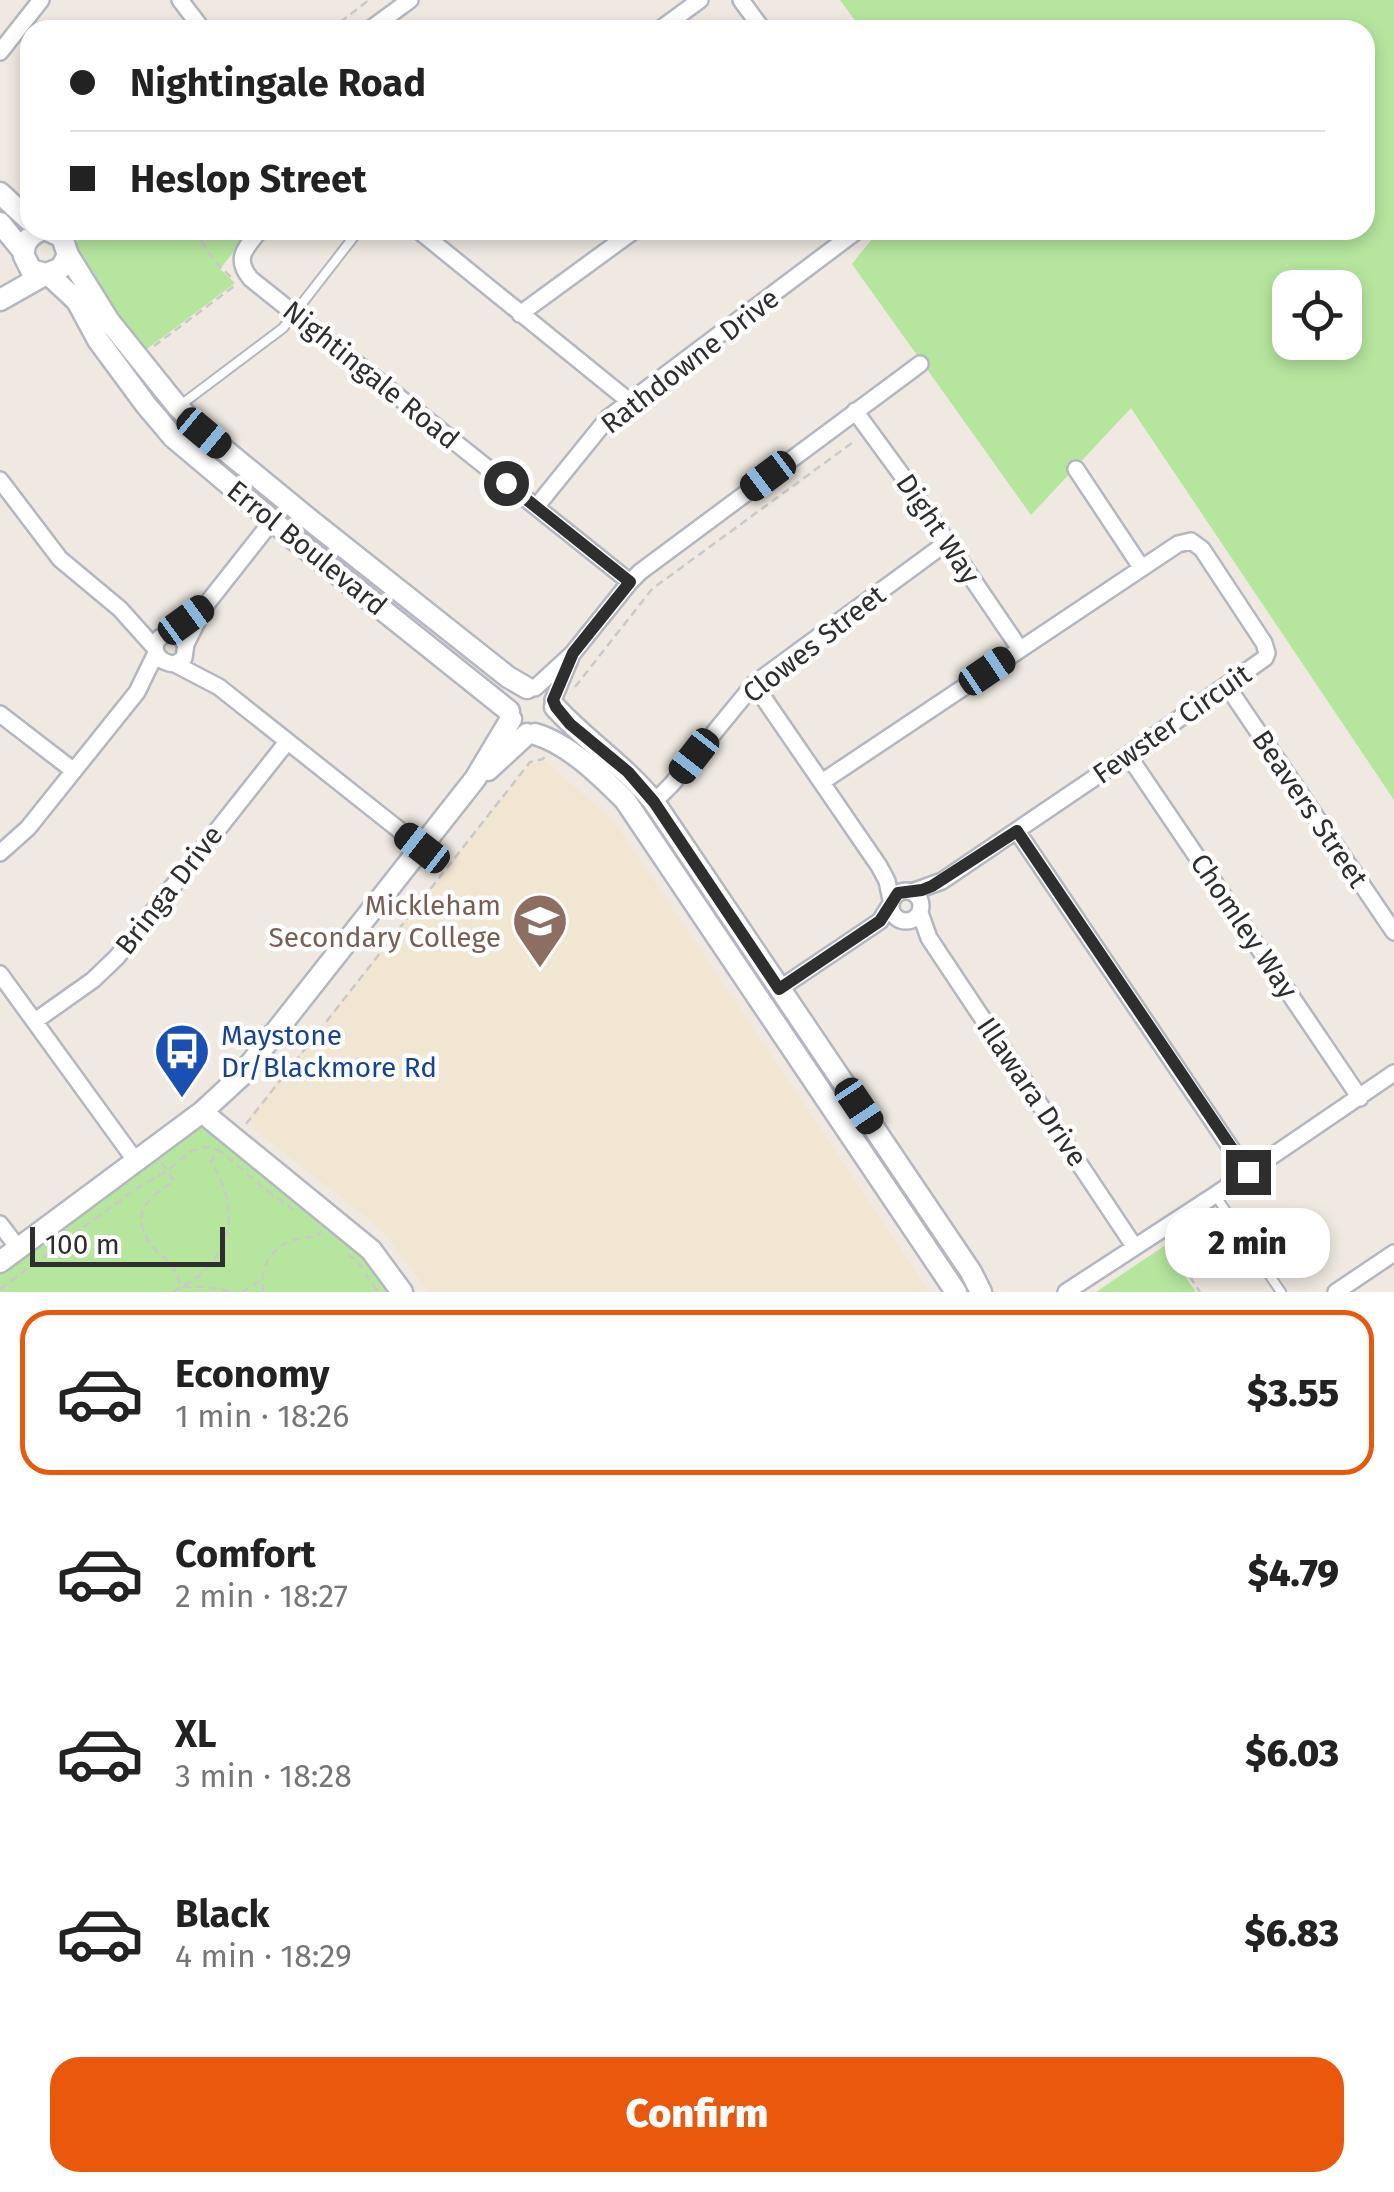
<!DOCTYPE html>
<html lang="en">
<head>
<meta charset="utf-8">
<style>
	:root { --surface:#fff; --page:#f6f6f6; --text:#222; --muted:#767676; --line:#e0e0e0; --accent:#ea580c }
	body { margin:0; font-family:"Fira Sans",sans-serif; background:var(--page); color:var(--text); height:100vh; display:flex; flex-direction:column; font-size:38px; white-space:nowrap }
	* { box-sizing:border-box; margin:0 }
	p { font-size:32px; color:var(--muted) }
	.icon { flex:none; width:55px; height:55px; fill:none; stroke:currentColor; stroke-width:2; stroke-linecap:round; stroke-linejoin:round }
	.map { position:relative; height:1292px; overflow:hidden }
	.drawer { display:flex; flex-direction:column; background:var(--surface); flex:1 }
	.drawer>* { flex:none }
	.top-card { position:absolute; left:20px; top:20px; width:1355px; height:220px; border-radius:30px; box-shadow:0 5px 15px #0003; display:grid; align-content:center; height:220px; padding:0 50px; background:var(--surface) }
	.controls { position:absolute; left:1272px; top:270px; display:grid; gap:20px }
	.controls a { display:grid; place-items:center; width:90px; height:90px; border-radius:20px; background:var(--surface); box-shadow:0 5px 15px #0003; font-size:50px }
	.scale { position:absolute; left:30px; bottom:25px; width:195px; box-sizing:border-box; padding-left:10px; border:5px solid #2e2e2e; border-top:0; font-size:28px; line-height:35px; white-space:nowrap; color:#2e2e2e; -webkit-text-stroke:8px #fff; paint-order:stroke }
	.end { position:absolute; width:45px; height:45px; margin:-22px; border:12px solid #2e2e2e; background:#fff; box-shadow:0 0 0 5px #fff }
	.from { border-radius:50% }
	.bubble { position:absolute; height:70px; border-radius:30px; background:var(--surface); box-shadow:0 5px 15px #0003; font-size:32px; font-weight:800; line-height:70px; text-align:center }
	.car { position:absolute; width:30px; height:60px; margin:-30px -15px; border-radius:12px; box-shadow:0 0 8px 2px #0007; background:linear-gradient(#222 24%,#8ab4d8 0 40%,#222 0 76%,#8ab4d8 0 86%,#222 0) }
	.top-card b { display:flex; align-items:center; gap:35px; height:95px; font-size:38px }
	.top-card b+b { border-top:2px solid var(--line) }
	.top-card i { width:25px; height:25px; background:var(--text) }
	ul { padding:18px 0 0; list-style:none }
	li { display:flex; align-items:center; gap:30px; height:165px; margin:0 20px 15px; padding:0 30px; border:5px solid transparent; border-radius:30px }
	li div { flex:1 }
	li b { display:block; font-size:38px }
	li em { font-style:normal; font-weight:800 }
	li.active { border-color:var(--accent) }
	li>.icon { width:90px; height:90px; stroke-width:1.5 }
	.action { display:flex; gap:20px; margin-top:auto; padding:20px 50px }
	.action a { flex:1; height:115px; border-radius:30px; background:var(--accent); color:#fff; font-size:40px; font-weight:800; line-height:115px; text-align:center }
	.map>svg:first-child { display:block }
	.education { fill:#f0e6d1 }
	.green { fill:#b6e59e; fill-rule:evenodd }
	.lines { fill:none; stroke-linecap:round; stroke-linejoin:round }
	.lane-casing { stroke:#b4b7c1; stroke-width:12 }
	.street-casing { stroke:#b4b7c1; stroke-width:20 }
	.secondary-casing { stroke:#b4b7c1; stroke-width:25 }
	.path { stroke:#c9c9c9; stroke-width:2.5; stroke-dasharray:8 5; stroke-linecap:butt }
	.lane { stroke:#fff; stroke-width:8 }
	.street { stroke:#fff; stroke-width:15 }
	.secondary { stroke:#fff; stroke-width:20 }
	.route { stroke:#2e2e2e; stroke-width:12 }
	.labels { text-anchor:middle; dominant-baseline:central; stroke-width:9; stroke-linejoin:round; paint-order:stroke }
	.street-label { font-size:28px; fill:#2e2e2e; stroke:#fff }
	.education-label { font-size:28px; fill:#785e54; stroke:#fff; text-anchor:end }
	.transit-label { font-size:28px; fill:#164399; stroke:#fff; text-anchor:start }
</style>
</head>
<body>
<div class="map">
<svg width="1394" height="1292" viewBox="0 0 1394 1292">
	<rect width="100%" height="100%" fill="#efe9e1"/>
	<!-- education -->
	<path class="education" d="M545 761 615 823 929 1292H429L390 1240 374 1223 251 1127 250 1116 530 763Z"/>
	<!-- green -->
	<path class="green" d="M840 0H1394V800L1131 408 1031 515 852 264 879 230H1365V30H862ZM1290 288H1345V342H1290Z
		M83 230H251L220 269 235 283 147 349 138 338 128 333C118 318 79 259 77 245 77 239 80 235 83 230Z
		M202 1112 337 1220 402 1292H0V1262Z
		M1164 1246 1196 1292H1096Z"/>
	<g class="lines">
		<!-- lane casing -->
		<g class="lane-casing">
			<path id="lane" d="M178 407 283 328 359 230
				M1215 1195 1281 1292"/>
		</g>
		<!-- street casing -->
		<g class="street-casing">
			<path id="street" d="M180 0 203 30
				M741 0 763 30
				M369 30 410 0
				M659 30 700 0
				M0 52 41 0
				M260 230C246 248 233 258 251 279L630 582
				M418 230 629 401
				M520 314 635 230
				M855 411 901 474 1020 649
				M1076 469 1141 567
				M0 480 60 559 120 609 155 648
				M536 507 608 418 858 230
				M186 644 205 606 272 521
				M175 664 184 658 186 644 176 633C149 632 148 662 175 664L219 687 422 848
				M754 684 879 866 887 881 891 900
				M1227 686 1394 932
				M535 688 573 653 630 582 640 572 920 364
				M553 700 571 657
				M0 714 74 771
				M1128 755 1360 1098
				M822 782 1178 544 1191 541 1202 549 1264 643 1267 653 1265 658 1128 755 942 881 912 892
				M654 802 672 784 754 684 946 543
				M1017 831 1247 1172
				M0 853 28 828 137 692 156 653
				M891 906a15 15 0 1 1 30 0a15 15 0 1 1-30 0Z
				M920 913 929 938 1134 1246
				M0 974 135 1160
				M779 989 880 921 890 905
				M35 1021 93 980 117 957 287 742
				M0 1224 19 1249
				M1066 1292 1215 1195 1394 1073
				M1336 1292 1394 1253"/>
		</g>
		<!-- secondary casing -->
		<g class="secondary-casing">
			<path id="secondary" d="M0 193 30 221
				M0 223 23 251
				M41 230C30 235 22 243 24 256L31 270 46 274 61 268 68 255 62 237 47 230
				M68 255 109 321 178 407 204 433 310 520 508 677 527 688
				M48 274 77 301 98 340 146 405 173 437 294 539 509 711
				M0 300 46 274
				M555 707C586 741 625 766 654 802L971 1272 981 1292
				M535 734C569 744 601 776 625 800L956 1292
				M488 770 527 734
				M202 1112 371 1250 402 1292
				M0 1262 202 1112 240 1077 475 779 511 719"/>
		</g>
		<!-- path -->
		<path class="path" d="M330 30 369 0
			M78 230 91 238 93 230
			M194 230 216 263 233 279
			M154 346 237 284
			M575 687 652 589 856 440
			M246 1124 530 762 543 759 545 756
			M162 1163 174 1181C147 1198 128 1215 153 1247 158 1254 166 1258 171 1264 176 1270 178 1279 181 1287H207L233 1292
			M1168 1244 1200 1292
			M348 1254 359 1264 378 1292
			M0 1289 137 1188 167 1171 191 1151 206 1147 219 1150
			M173 1292C182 1286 192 1282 200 1275 238 1240 235 1203 211 1161L219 1150 266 1190 295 1211
			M242 1292 261 1280
			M263 1292C258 1256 283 1236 317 1237L321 1231"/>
		<!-- lane -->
		<use href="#lane" class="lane"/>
		<!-- street -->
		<use href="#street" class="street"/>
		<!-- secondary -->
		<use href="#secondary" class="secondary"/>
	</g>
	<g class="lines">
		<!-- route -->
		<path class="route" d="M506 483 630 582 573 653 553 700 556 707 570 724 628 772 654 802 779 989 880 921 898 893 922 890 932 886 1017 831 1248 1172"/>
	</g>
	<!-- icons -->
	<defs>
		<g id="school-pin" transform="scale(2.875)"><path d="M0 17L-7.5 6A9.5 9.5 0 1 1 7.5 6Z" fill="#8d6e63" stroke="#fff"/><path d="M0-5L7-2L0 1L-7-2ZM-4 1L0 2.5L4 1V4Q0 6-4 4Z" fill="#fff"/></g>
		<g id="bus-pin" transform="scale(2.875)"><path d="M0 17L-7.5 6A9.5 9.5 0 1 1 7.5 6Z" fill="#1a4fb4" stroke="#fff"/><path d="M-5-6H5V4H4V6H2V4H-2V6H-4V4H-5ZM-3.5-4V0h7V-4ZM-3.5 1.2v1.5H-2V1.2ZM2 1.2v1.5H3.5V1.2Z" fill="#fff"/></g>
	</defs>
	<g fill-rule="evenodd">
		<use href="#school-pin" x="540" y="921"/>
		<use href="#bus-pin" x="182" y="1051"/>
	</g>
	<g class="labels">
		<!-- street labels -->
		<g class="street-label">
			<text transform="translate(690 361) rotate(-38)">Rathdowne Drive</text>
			<text transform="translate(371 375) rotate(39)">Nightingale Road</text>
			<text transform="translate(938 529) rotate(56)">Dight Way</text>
			<text transform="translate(307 548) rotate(39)">Errol Boulevard</text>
			<text transform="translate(814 644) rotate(-38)">Clowes Street</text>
			<text transform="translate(1172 724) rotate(-35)">Fewster Circuit</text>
			<text transform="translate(1310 809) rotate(56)">Beavers Street</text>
			<text transform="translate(169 890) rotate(-52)">Bringa Drive</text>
			<text transform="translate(1244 926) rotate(56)">Chomley Way</text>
			<text transform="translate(1032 1092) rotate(56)">Illawara Drive</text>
		</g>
		<!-- education labels -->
		<g class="education-label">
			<text x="501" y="905">Mickleham<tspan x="501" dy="32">Secondary College</tspan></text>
		</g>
		<!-- transit labels -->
		<g class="transit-label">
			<text x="221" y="1035">Maystone<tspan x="221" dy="32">Dr/Blackmore Rd</tspan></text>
		</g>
	</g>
</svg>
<div class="controls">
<a><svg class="icon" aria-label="locate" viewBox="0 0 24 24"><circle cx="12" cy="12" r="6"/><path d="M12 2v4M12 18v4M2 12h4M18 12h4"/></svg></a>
</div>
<div class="scale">100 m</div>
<i class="end from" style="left:506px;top:483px"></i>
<i class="end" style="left:1248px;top:1172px"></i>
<div class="bubble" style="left:1165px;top:1208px;width:165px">2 min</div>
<i class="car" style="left:204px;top:433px;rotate:130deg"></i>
<i class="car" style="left:768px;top:476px;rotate:233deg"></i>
<i class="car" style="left:186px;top:620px;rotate:54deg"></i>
<i class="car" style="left:987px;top:671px;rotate:56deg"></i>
<i class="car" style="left:694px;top:756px;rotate:218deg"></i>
<i class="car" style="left:422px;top:848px;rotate:308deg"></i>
<i class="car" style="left:859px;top:1106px;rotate:146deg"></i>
<div class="top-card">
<b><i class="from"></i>Nightingale Road</b>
<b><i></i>Heslop Street</b>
</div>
</div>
<section class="drawer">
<ul>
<li class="active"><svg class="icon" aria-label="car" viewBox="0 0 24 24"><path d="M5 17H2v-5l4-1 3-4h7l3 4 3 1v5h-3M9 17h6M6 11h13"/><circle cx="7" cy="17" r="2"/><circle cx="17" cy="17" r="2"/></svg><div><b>Economy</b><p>1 min · 18:26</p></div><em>$3.55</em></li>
<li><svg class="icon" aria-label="car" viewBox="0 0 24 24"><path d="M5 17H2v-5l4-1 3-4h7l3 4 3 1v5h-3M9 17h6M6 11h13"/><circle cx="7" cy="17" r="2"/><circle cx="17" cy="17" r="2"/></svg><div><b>Comfort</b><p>2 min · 18:27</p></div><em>$4.79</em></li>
<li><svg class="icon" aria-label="car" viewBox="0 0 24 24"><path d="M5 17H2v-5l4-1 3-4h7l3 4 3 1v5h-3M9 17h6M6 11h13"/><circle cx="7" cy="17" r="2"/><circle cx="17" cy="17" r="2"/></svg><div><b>XL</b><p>3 min · 18:28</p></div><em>$6.03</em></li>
<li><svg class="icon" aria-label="car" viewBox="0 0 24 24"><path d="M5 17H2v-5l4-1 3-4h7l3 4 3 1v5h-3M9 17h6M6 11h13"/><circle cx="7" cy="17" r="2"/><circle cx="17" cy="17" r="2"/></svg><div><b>Black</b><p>4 min · 18:29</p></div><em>$6.83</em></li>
</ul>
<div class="action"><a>Confirm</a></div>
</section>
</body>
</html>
